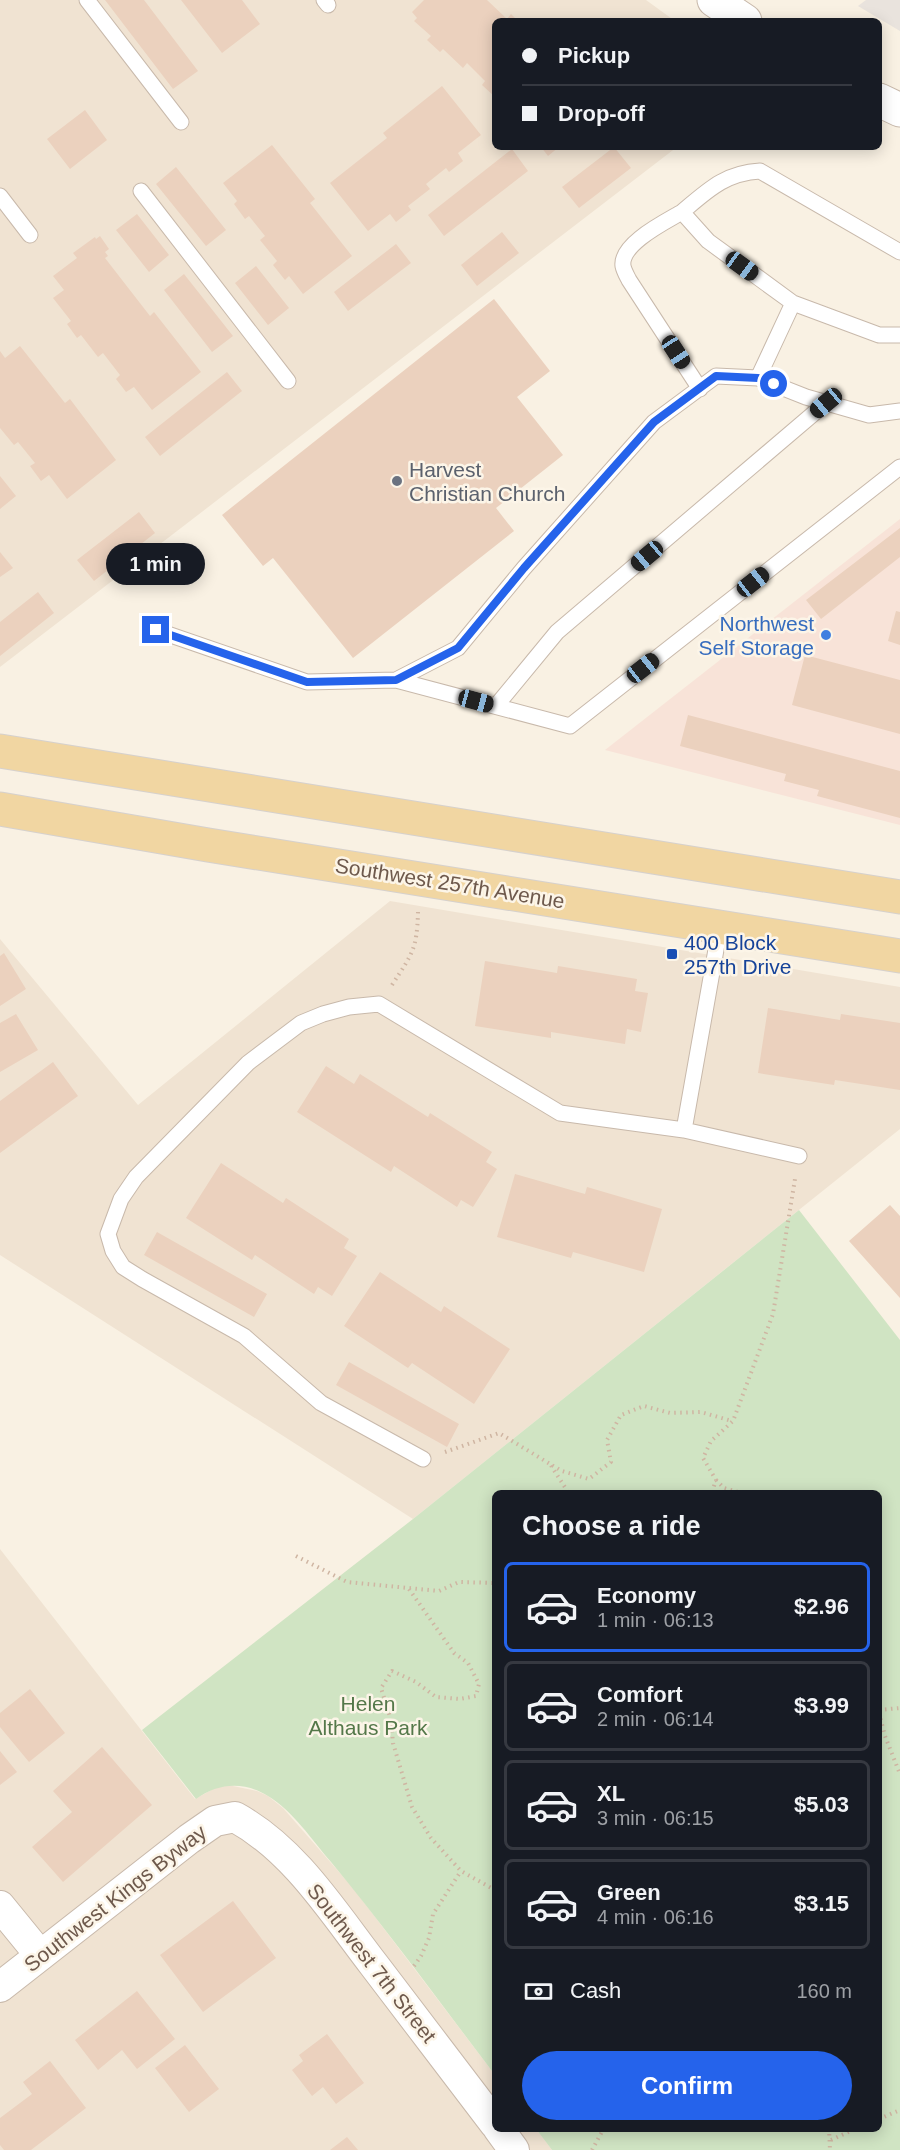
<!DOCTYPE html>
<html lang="en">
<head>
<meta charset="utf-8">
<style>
	:root { --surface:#171b24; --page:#20242c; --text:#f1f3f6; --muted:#9ea1a6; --line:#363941; --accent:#2563eb }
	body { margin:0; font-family:Helvetica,sans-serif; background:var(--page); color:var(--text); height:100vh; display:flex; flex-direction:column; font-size:22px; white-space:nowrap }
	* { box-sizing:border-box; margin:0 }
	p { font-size:20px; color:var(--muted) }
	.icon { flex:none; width:33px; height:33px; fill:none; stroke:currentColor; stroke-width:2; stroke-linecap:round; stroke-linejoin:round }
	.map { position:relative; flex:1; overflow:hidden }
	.panel { position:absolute; left:492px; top:1490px; width:390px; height:642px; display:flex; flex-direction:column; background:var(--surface); border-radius:9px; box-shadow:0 3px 15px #0003 }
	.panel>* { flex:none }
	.guide { position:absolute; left:492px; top:18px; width:390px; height:132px; border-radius:9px; box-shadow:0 3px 15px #0003; display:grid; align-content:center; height:132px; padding:0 30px; background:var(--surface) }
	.end { position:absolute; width:27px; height:27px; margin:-14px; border:8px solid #2563eb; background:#fff; box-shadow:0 0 0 3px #fff }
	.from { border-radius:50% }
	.bubble { position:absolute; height:42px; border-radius:21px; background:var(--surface); box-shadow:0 3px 15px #0003; font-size:20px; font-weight:600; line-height:42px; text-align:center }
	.car { position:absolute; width:18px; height:36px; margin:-18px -9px; border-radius:8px; box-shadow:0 0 4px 2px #0007; background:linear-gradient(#222 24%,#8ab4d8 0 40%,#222 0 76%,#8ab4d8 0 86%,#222 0) }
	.guide b { display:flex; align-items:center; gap:21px; height:57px; font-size:22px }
	.guide b+b { border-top:2px solid var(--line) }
	.guide i { width:15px; height:15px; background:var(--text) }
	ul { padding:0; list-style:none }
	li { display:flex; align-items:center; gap:18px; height:90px; margin:0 12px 9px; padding:0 18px; border:3px solid var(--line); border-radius:9px }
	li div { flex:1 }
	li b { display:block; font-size:22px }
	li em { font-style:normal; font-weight:600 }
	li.on { border-color:var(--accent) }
	li>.icon { width:54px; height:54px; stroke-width:1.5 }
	h2 { padding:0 30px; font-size:27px; line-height:72px }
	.pay { display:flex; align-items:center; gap:15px; height:66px; padding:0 30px; font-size:22px }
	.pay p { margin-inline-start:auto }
	.button { display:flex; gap:12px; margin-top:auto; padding:12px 30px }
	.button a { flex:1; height:69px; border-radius:36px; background:var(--accent); color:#fff; font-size:24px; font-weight:600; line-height:69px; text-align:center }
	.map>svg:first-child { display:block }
	.residential { fill:#f0e3d2 }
	.commercial { fill:#f8e3d8 }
	.industrial { fill:#e9e3dd }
	.green { fill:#d0e4c3 }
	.building { fill:#ebd1be }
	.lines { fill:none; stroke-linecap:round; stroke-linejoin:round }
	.service-casing { stroke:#c8b9ab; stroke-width:17 }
	.minor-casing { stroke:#c8b9ab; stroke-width:32 }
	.tertiary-casing { stroke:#c8b9ab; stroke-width:35 }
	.primary-casing { stroke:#d6d1cd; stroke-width:35 }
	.path { stroke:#cfb5a2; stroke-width:4; stroke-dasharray:1.5 4.5; stroke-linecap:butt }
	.service { stroke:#fff; stroke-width:15 }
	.minor { stroke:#fff; stroke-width:30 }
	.tertiary { stroke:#fff; stroke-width:33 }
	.primary { stroke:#f1d6a2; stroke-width:33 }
	.route { stroke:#2563eb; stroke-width:8 }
	.worship-dot { fill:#6b7280; stroke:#fcf5e8; stroke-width:2 }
	.shop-dot { fill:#3f7fe0; stroke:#fcf5e8; stroke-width:2 }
	.transit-dot { fill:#1a4fb4; stroke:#fcf5e8; stroke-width:2 }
	.labels { text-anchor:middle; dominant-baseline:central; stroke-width:5; stroke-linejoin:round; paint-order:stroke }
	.worship-label { font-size:21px; fill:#5b616d; stroke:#fcf5e8; text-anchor:start }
	.shop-label { font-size:21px; fill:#366cbe; stroke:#fcf5e8; text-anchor:end }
	.street-label { font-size:21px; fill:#6e594c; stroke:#fcf5e8 }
	.transit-label { font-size:21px; fill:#164399; stroke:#fcf5e8; text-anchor:start }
	.park-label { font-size:21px; fill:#547849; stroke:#fcf5e8 }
</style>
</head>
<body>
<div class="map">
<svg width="900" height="2150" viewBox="0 0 900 2150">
	<rect width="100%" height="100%" fill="#f9f1e3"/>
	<!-- residential -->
	<path class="residential" d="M0 0H646L675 21H495V147H677L0 667Z
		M390 901 900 987V1129L413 1519 0 1255V939L138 1105Z
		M0 1549 195 1799 217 1787 228 1785 257 1791 268 1796 283 1808 353 1888 495 2075V2128L536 2129 552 2150H0Z"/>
	<!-- commercial -->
	<path class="commercial" d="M900 519V825L605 750Z"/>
	<!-- industrial -->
	<path class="industrial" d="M866 0H900V31L858 6Z"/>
	<!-- green -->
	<path class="green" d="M799 1210 900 1340V2150H552L536 2129 879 2128V1492H495V2075C441 2004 388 1931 331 1862 312 1840 293 1811 268 1796 244 1781 218 1783 196 1799L142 1730 413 1519Z"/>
	<!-- building -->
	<path class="building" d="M105 0H144L198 71 173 89Z
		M181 0H242L260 24 222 53Z
		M424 0H487L507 19 511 14 518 21H495V97L482 85 485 81 467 63 463 68 443 49 440 52 427 40 431 36 414 21 417 18 412 12Z
		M442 86 481 135 458 153 463 161 449 172 446 168 426 184 430 189 408 206 411 210 396 222 390 214 368 231 330 183 387 138 383 133Z
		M85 110 107 140 70 169 47 139Z
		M272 145 315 199 310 203 352 256 303 294 289 276 285 280 273 265 277 261 260 240 265 236 249 216 245 219 234 204 237 201 223 183Z
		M541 147H559L548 156Z
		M614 147 631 168 579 208 562 187Z
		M512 149 528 171 444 236 428 215Z
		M176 167 226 230 206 246 156 184Z
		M137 214 169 255 149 272 116 230Z
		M502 232 519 253 477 286 461 265Z
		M100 236 109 249 105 252 108 256 105 258 150 316 154 312 201 372 152 410 134 387 126 392 116 379 120 375 103 353 98 357 81 335 77 338 67 324 71 321 53 298 64 290 53 276 77 258 73 253 95 237 96 239Z
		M396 244 411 263 348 311 334 292Z
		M256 266 289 308 268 325 235 283Z
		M184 274 233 336 212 352 164 290Z
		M494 299 550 371 517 397 563 455 496 508 514 531 353 658 273 558 263 566 222 515Z
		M20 346 65 403 70 399 116 460 67 499 49 475 41 481 30 466 35 463 18 442 14 445 0 428V351L5 358Z
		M227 372 242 391 160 456 145 437Z
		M0 476 16 496 0 509Z
		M139 512 155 533 94 581 77 560Z
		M900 528V557L821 619 806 600Z
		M0 552 13 568 0 577Z
		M38 592 54 613 0 656V622Z
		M896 611 900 612V645L888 641Z
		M805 655 900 680V734L792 705Z
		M688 715 900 771V818L817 796 819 790 784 781 786 774 680 746Z
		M4 953 26 989 0 1006V956Z
		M485 961 557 973 558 966 637 979 635 991 648 993 641 1032 627 1029 625 1044 551 1032V1038L475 1026Z
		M768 1008 840 1020 841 1014 900 1023V1090L835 1080 834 1085 758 1073Z
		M16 1014 38 1050 0 1072V1023Z
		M53 1062 78 1096 0 1153V1101Z
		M326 1066 354 1084 360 1074 428 1117 430 1113 492 1152 486 1162 497 1169 473 1207 461 1200 457 1207 394 1166 391 1172 297 1112Z
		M221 1163 283 1203 286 1198 349 1239 344 1248 357 1256 332 1296 318 1287 314 1294 255 1255 252 1260 186 1218Z
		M515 1174 585 1194 587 1187 662 1209 644 1272 573 1252 571 1258 497 1237Z
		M890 1205 900 1216V1298L849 1241Z
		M157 1232 267 1294 254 1317 144 1255Z
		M380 1272 441 1312 444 1306 510 1349 474 1404 412 1363 408 1368 344 1326Z
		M349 1362 459 1424 447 1447 336 1385Z
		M30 1689 65 1733 29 1762 0 1727V1713Z
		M102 1747 152 1805 63 1882 32 1847 72 1812 53 1791Z
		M0 1751 17 1772 0 1785Z
		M233 1901 276 1958 203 2012 160 1955Z
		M137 1991 175 2039 137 2069 122 2050 98 2070 75 2040Z
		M327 2034 364 2083 336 2104 323 2087 312 2096 292 2070 303 2061 299 2055Z
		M185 2045 219 2089 189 2112 155 2068Z
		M50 2061 86 2108 31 2150H4L0 2145V2118L32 2094 23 2082Z
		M347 2137 358 2150H330Z"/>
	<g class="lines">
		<!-- service casing -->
		<g class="service-casing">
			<path id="service" d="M87 0 181 122
				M324 0 328 5
				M141 191 288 381
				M0 196 30 235
				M682 212C665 222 620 244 623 266 624 271 627 276 629 280L700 389
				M900 252 760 171C725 173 708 190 682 212L708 241 793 303 879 335H900
				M758 378 793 303
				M156 630 307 682 396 680 458 648 524 568 654 422 716 376 758 378 806 397 869 415 900 411
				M396 680 570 726 900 467
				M496 706 557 632 826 403
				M684 1130 720 927
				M423 1459 321 1403 244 1336 142 1279 123 1267 113 1251 108 1234 121 1199 136 1177 248 1063 301 1023 323 1014 349 1007 379 1004 560 1113 684 1130 799 1156"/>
		</g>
		<!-- minor casing -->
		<g class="minor-casing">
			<path id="minor" d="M0 1906 40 1955
				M0 1987 189 1839 215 1821 235 1817C295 1850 333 1912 374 1965 414 2018 455 2071 495 2124
				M498 2128 514 2150"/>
		</g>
		<!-- tertiary casing -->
		<g class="tertiary-casing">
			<path id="tertiary" d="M714 0 745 21
				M879 100 900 110"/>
		</g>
		<!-- primary casing -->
		<g class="primary-casing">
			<path id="primary" d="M0 751 900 897
				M0 809 208 845 900 956"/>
		</g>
		<!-- path -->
		<path class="path" d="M392 985C412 954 417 950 418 912
			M445 1452 499 1433 550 1464
			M716 1480 724 1488 738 1492
			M568 1492 550 1464 562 1471 589 1479 611 1462 607 1440 621 1415 644 1406 670 1413 701 1412 732 1421
			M712 1492 716 1480 703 1458 711 1441 733 1421 773 1314 795 1179
			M296 1556 347 1582 439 1591 459 1582 495 1583
			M409 1589 454 1653 468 1663 479 1684 476 1696 460 1699 436 1697 416 1682 392 1671 381 1688 391 1720 393 1743 412 1807 431 1838 461 1871 495 1890
			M879 1710 900 1708
			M879 1713 885 1736 900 1774
			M414 1966 421 1956 429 1938 433 1914 461 1871
			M879 2119 900 2110
			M829 2128 830 2150
			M831 2140 857 2128
			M592 2150 604 2128"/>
		<!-- service -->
		<use href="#service" class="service"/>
		<!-- minor -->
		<use href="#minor" class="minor"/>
		<!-- tertiary -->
		<use href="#tertiary" class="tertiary"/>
		<!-- primary -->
		<use href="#primary" class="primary"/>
	</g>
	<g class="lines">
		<!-- route -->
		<path class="route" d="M156 630 307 682 396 680 458 648 524 568 654 422 716 376 758 378 774 384"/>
	</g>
	<!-- markers -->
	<circle class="worship-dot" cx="397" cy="481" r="6"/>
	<circle class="shop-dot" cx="826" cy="635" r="6"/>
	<rect class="transit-dot" x="666" y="948" width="12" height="12" rx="3"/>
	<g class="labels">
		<!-- worship labels -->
		<g class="worship-label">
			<text x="409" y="469">Harvest<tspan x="409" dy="24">Christian Church</tspan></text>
		</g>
		<!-- shop labels -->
		<g class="shop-label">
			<text x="814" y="623">Northwest<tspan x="814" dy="24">Self Storage</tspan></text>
		</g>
		<!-- street labels -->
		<g class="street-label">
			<text transform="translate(450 883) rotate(9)">Southwest 257th Avenue</text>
			<text transform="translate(115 1898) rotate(-38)">Southwest Kings Byway</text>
			<text transform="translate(372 1963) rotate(52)">Southwest 7th Street</text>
		</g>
		<!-- transit labels -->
		<g class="transit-label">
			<text x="684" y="942">400 Block<tspan x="684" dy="24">257th Drive</tspan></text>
		</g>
		<!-- park labels -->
		<g class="park-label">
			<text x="368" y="1703">Helen<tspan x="368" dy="24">Althaus Park</tspan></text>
		</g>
	</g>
</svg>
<i class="end from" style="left:774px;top:384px"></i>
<i class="end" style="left:156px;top:630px"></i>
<div class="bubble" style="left:106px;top:543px;width:99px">1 min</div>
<i class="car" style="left:742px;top:266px;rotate:126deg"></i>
<i class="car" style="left:676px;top:352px;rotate:147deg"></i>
<i class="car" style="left:826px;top:403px;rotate:230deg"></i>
<i class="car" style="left:647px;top:556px;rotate:230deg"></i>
<i class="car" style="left:753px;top:582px;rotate:52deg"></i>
<i class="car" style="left:643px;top:668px;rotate:52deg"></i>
<i class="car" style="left:476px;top:701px;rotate:105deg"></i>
<div class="guide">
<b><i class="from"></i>Pickup</b>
<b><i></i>Drop-off</b>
</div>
<section class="panel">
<h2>Choose a ride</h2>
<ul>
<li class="on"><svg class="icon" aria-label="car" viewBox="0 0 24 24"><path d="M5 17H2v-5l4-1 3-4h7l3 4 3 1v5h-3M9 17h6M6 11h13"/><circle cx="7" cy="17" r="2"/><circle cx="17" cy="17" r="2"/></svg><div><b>Economy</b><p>1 min · 06:13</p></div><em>$2.96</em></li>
<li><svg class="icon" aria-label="car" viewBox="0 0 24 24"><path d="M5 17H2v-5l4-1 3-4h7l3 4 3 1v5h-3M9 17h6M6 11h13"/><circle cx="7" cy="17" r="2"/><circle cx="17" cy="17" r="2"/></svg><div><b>Comfort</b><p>2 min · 06:14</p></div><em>$3.99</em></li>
<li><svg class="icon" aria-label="car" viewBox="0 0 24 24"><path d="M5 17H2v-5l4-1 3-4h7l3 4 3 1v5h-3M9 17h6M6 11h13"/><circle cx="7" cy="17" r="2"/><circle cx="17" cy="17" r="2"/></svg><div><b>XL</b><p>3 min · 06:15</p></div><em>$5.03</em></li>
<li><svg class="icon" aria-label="car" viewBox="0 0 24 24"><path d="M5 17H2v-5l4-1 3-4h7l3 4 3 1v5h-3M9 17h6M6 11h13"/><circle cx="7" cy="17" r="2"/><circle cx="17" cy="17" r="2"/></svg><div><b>Green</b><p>4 min · 06:16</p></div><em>$3.15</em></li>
</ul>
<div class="pay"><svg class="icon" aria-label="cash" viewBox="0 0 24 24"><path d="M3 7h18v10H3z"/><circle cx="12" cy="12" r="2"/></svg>Cash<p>160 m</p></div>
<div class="button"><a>Confirm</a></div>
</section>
</div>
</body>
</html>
